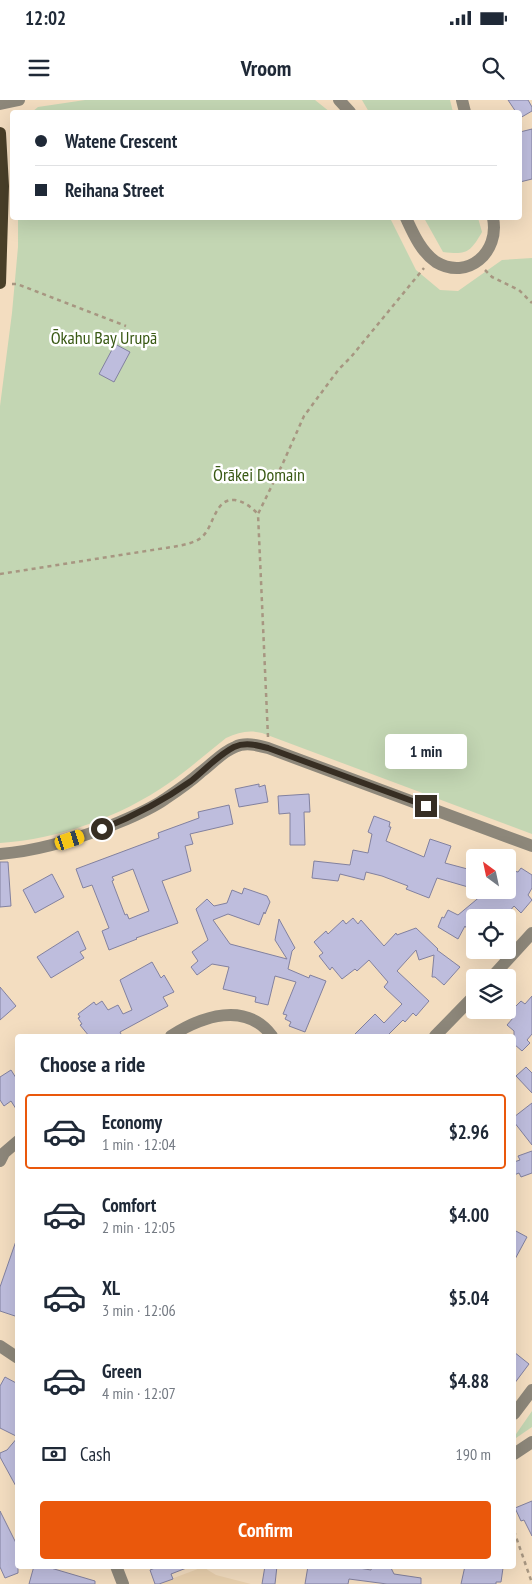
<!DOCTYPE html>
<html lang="en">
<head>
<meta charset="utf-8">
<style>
	:root { --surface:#fff; --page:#f6f6f7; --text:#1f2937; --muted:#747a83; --line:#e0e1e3; --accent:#ea580c }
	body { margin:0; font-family:"PT Sans Narrow",sans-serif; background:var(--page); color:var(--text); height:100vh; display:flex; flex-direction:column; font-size:19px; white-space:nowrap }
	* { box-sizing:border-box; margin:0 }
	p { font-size:16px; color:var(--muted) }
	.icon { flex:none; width:28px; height:28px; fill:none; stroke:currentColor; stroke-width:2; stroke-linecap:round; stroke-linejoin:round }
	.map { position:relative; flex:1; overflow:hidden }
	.sheet { position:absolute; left:15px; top:934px; width:501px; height:535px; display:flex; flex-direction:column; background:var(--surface); border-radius:5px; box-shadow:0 5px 20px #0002 }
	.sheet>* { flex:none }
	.top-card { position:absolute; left:10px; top:10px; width:512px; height:110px; border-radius:5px; box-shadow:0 5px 20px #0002; display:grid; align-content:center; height:110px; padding:0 25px; background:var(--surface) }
	.needle { width:32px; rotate:327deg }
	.controls { position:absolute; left:466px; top:749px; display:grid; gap:10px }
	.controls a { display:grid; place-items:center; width:50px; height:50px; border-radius:5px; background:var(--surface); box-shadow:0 5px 20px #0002; font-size:25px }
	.end { position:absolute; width:22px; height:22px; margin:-11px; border:6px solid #372e23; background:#fff; box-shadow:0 0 0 2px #fff }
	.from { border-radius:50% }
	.bubble { position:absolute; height:35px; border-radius:5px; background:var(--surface); box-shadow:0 5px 20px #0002; font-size:16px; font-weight:700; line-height:35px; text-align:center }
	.car { position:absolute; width:15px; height:30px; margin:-15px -8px; border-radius:6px; box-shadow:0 0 4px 1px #0007; background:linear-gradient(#f5c518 24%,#345 0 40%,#f5c518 0 76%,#345 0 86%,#f5c518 0) }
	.top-card b { display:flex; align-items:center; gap:18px; height:48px; font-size:19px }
	.top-card b+b { border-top:1px solid var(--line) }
	.top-card i { width:12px; height:12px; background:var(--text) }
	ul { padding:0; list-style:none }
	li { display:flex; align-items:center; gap:15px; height:75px; margin:0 10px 8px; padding:0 15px; border:2px solid transparent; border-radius:5px }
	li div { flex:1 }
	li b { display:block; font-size:19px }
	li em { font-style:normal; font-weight:700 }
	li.active { border-color:var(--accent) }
	li>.icon { width:45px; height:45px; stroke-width:1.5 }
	h2 { padding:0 25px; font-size:22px; line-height:60px }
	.pay { display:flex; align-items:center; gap:12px; height:55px; padding:0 25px; font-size:19px }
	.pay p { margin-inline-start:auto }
	.action { display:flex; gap:10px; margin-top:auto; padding:10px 25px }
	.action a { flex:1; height:58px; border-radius:5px; background:var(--accent); color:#fff; font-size:20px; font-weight:700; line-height:58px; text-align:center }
	.status { display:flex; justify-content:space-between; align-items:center; height:35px; padding:0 25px; background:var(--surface); direction:ltr }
	.status svg { height:14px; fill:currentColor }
	header { display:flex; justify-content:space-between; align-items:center; height:65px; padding:0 25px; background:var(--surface); font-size:22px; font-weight:700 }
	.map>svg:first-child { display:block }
	.built { fill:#ead1ae }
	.green { fill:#c3d6b3 }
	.building { fill:#bebddd; stroke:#82819f; fill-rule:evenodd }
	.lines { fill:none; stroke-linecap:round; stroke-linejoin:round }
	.path { stroke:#a79681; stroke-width:2.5; stroke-dasharray:4 4; stroke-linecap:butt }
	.minor { stroke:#8d877a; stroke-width:12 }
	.major { stroke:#493f28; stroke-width:12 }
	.route { stroke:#372e23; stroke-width:6 }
	.labels { text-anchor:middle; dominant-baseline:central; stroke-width:5; stroke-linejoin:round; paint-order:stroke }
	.park-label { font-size:18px; fill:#395914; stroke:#fff }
</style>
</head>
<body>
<div class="status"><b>12:02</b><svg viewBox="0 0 49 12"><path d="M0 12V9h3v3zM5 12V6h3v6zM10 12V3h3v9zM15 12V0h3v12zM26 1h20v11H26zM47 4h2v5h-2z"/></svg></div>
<header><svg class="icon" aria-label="menu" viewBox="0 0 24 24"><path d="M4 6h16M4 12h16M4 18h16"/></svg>Vroom<svg class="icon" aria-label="search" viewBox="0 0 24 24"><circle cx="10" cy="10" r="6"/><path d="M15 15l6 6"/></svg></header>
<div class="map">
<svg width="532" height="1484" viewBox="0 0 532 1484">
	<rect width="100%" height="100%" fill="#f3ddc0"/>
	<!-- built -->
	<path class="built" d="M203 1467 216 1475 251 1484H158Z"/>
	<!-- green -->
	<path class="green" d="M85 0H315L330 12H32L38 7Z
		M362 0H450L453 12H369Z
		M18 118H390L416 170 440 190 458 191 502 160 532 158V734L262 633C249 630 239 632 226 638 207 653 189 669 169 683 120 717 59 739 0 743V306L12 213 18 147Z
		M424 118H478L482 132C470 153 466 155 443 152Z
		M532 1311V1327L516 1338 514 1337Z"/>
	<!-- building -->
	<path class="building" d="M508 0H528L532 7V11L520 18V12H516Z
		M532 29V79L520 82V32Z
		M115 244 130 252 114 282 99 274Z
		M259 684V687L265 685 268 702 239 707 235 689Z
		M309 694 310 712H304L305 745H290V713L279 714 278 696Z
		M229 705 233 724 190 734 193 744 185 746 191 771 162 781 178 823 136 838 137 839 109 850 102 831 109 828 92 785 83 788 76 769 159 738 158 733 199 718 198 712ZM133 769 149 811 129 819 127 814 125 815 112 781 114 780 112 777Z
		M374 716 390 722 389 727H391L386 741 424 757 430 739 451 746 445 763 475 771V789L437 778 429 798 406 789 408 786 382 776 366 772 364 780 340 774 338 781 312 778 314 761 350 765 353 750 368 753 372 734 368 732Z
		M0 762H8L11 806 0 807Z
		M521 768 532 775V788L528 795 532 800 521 813 514 806 504 818H493L489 814 484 818H475V827L469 832 465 826 458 839 438 827 442 817 444 818 448 810 458 815 488 790H508V782L514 771 518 772Z
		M52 774 64 797 35 813 23 790Z
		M244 788 267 796 270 802 265 814 264 812 259 825 228 814 213 820 230 844 287 859 275 840 279 819 295 848 292 851 288 869 309 878 310 875 326 881 305 932 289 926 291 922 285 919 287 915 283 914 296 882 275 876 268 905 255 902 256 897 223 889 229 867 212 864 197 875 191 867 198 861 192 852 208 840 196 809 207 799 214 806 227 803 232 790 242 794Z
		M353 818 358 824 361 820 384 846 396 833 397 835 416 828 438 849 437 850 460 867 444 885 435 877H432L434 855 419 860 416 850 397 871 429 901 416 916 413 913 405 922 403 920 387 936H353L375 914 384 923 402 904 384 887 388 882 369 860 357 871 355 869 342 879 332 867 330 870 319 856 323 853 314 842 326 831 328 834 343 820 346 824Z
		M78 831 86 849 80 852 84 858 51 878 37 857Z
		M152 862 161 878 164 875 174 892 163 897 168 906 120 932 122 936H89L80 925 82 924 78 918 80 917 78 914 94 902 96 905 102 901 108 910 118 905 123 914 132 910 120 880Z
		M0 887 16 906 0 920Z
		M532 896V934L527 940 530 943 522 951 514 944V931L507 925 513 918 509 914 514 908 521 901 525 904Z
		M526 967 532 973V993L516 976Z
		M11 970 18 981V1012L11 1001 4 1006 0 1000V977Z
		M532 1003V1045L514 1022V1017Z
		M532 1051V1073L521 1077 519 1073 514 1075V1062L520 1060 518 1056Z
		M514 1130 527 1137 514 1161Z
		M16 1141H18V1217L0 1211V1187Z
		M514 1252 529 1264 514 1284Z
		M5 1277 18 1284V1337L0 1328V1286Z
		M18 1337V1390L0 1357V1353L7 1350Z
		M532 1401V1436L524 1420 521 1421 515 1408Z
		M0 1411 18 1447V1473L5 1478 0 1467Z
		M34 1466H44L95 1481V1484H29Z
		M160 1466H189V1467L171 1474 173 1479 159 1484H155L150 1470Z
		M265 1466H277L275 1484H262Z
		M308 1466H347L371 1470 372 1467 377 1468 383 1466 391 1468 394 1474 421 1478V1484H387L349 1479 348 1484H305Z
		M465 1466H499V1468H503L501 1482H496V1484H461Z"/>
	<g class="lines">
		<!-- path -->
		<path class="path" d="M485 170 492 177 519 190 532 203
			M12 184H17L126 226
			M0 474 178 446C187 444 197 442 203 436 214 425 215 398 235 400 245 402 251 407 258 414
			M268 637 258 414 283 363 304 316 339 269 351 257 424 168
			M514 1431 532 1483"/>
		<!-- minor -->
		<path class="minor" d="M339 0 350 12
			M462 0 465 12
			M0 4 19 0
			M406 118C413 133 421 152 436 162 468 181 500 152 493 118
			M0 754C38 751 74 740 110 726 129 718 148 711 165 699 177 691 190 682 201 672 212 664 222 652 235 647 245 642 257 645 268 648L532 746
			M491 878 532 833
			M171 936C202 916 246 901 272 936
			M435 936 475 895
			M0 1061 4 1053 18 1041
			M0 1246 18 1258
			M514 1314 532 1290
			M514 1354 532 1342
			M116 1466 123 1484"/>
		<!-- major -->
		<path class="major" d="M0 33 3 86 0 183"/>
	</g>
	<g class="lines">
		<!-- route -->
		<path class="route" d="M102 729C134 716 163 701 191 681 205 670 218 655 234 647 245 642 257 645 268 648L426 706"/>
	</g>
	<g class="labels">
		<!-- park labels -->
		<g class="park-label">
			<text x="104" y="237">Ōkahu Bay Urupā</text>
			<text x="259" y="374">Ōrākei Domain</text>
		</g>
	</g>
</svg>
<div class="controls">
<a><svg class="needle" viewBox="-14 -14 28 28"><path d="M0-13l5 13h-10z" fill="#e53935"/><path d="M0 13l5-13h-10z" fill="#747a83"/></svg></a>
<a><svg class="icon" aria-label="locate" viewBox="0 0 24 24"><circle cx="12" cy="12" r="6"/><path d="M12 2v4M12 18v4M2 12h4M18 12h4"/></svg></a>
<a><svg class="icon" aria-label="layers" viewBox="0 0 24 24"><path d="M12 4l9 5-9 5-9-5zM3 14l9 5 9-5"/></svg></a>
</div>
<i class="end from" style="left:102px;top:729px"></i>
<i class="end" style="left:426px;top:706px"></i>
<div class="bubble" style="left:385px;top:634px;width:82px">1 min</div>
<i class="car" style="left:70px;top:740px;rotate:72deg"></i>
<div class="top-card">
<b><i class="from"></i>Watene Crescent</b>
<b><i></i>Reihana Street</b>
</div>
<section class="sheet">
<h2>Choose a ride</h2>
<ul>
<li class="active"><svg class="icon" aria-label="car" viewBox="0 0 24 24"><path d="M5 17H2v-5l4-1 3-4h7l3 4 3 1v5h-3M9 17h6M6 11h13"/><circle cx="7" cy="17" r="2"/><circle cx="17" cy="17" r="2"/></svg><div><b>Economy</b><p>1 min · 12:04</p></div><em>$2.96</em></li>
<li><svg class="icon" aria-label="car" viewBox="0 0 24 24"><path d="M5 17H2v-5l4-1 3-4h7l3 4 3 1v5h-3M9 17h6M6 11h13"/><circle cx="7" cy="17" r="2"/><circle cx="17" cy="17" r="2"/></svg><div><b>Comfort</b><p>2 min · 12:05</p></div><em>$4.00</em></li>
<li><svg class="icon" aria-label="car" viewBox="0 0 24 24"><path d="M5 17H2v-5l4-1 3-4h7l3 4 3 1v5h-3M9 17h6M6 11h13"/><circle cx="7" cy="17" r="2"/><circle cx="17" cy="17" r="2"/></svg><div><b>XL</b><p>3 min · 12:06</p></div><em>$5.04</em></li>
<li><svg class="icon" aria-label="car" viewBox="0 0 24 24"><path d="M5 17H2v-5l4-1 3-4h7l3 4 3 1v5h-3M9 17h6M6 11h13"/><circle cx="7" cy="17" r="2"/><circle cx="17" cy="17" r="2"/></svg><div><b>Green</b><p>4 min · 12:07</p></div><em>$4.88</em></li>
</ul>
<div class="pay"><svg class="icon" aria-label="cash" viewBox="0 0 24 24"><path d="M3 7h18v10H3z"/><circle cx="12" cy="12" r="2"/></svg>Cash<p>190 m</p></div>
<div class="action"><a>Confirm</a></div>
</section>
</div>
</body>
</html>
